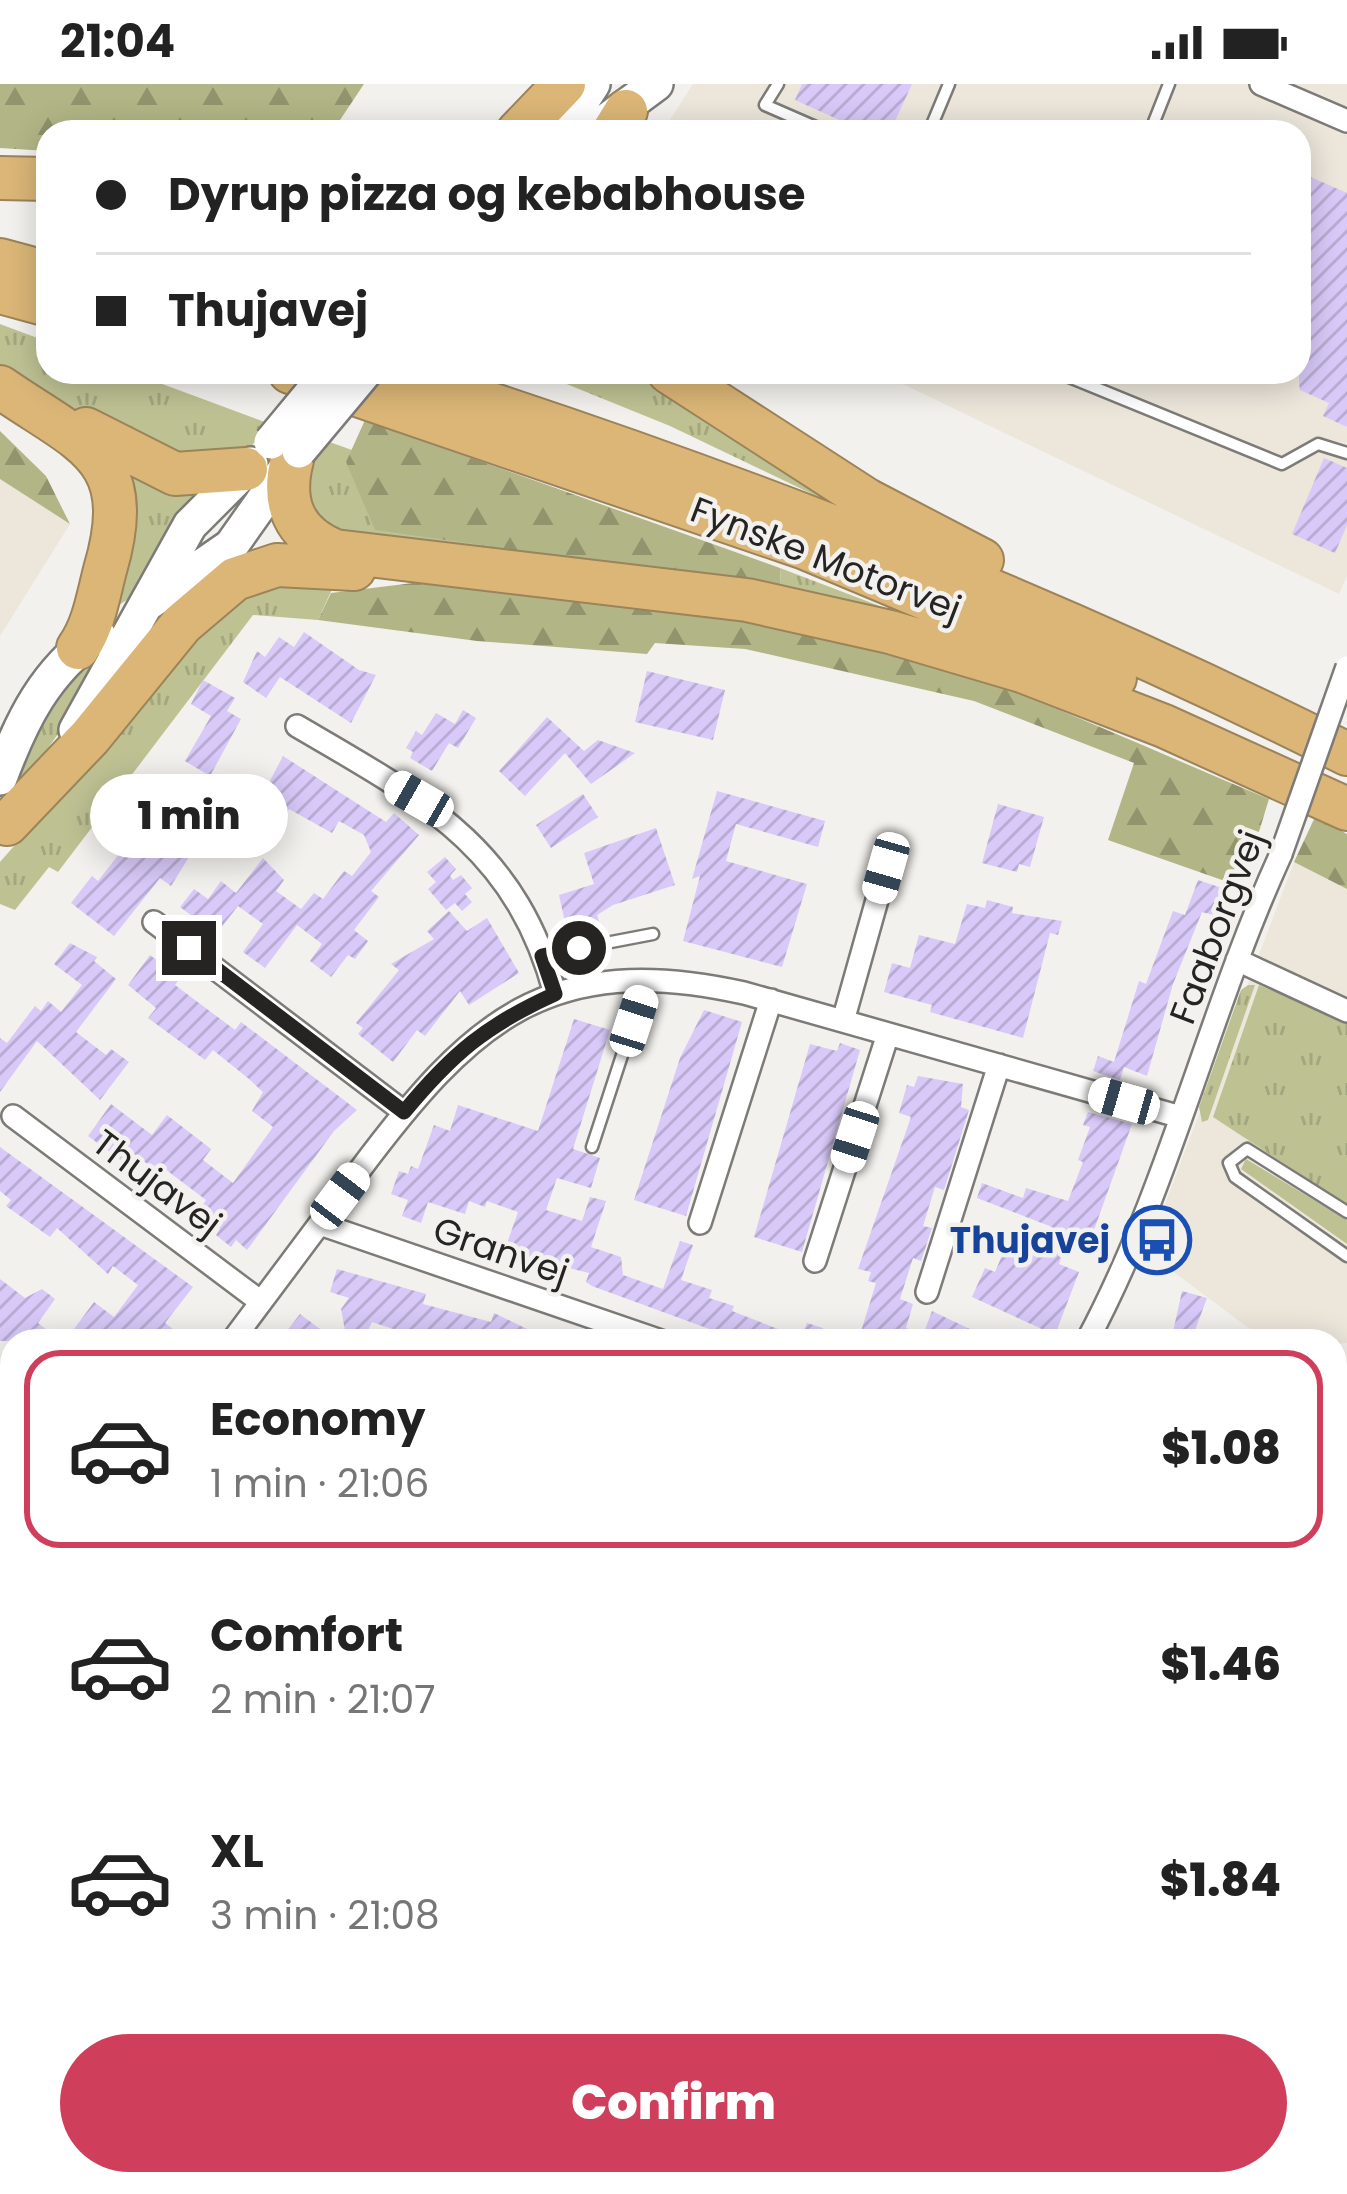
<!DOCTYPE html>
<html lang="en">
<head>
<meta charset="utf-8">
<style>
	:root { --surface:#fff; --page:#f6f6f6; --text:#222; --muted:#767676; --line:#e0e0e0; --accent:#cf3f5b }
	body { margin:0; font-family:Poppins,sans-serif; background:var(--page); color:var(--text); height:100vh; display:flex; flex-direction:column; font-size:45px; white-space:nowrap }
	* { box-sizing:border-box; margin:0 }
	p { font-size:39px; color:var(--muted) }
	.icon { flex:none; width:66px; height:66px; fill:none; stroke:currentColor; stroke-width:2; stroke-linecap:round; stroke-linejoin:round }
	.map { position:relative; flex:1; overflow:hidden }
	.side { position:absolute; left:0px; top:1245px; width:1347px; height:867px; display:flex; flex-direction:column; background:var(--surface); border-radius:36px 36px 0 0; box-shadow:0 6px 30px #0003 }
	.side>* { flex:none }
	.banner { position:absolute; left:36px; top:36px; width:1275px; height:264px; border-radius:36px; box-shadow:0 6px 30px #0003; display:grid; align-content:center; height:264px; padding:0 60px; background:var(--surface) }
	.end { position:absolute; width:54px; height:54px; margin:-27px; border:15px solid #252423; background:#fff; box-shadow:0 0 0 6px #fff }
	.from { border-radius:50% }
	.bubble { position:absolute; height:84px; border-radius:42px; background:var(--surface); box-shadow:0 6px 30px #0003; font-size:39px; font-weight:800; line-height:84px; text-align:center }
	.car { position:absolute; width:36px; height:72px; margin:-36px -18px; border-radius:15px; box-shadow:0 0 9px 3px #0007; background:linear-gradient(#fff 24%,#345 0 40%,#fff 0 76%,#345 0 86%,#fff 0) }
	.banner b { display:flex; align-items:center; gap:42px; height:114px; font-size:45px }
	.banner b+b { border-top:3px solid var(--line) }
	.banner i { width:30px; height:30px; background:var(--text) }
	ul { padding:21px 0 0; list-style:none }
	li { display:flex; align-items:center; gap:36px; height:198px; margin:0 24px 18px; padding:0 36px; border:6px solid transparent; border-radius:36px }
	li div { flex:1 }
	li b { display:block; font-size:45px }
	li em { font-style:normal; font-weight:800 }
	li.active { border-color:var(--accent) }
	li>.icon { width:108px; height:108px; stroke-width:1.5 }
	.action { display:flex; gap:24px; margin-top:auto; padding:24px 60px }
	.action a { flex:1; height:138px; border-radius:72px; background:var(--accent); color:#fff; font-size:48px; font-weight:800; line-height:138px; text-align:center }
	.status { display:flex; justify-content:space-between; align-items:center; height:84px; padding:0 60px; background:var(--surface); direction:ltr }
	.status svg { height:33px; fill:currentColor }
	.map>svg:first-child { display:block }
	.built { fill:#ece6db }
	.grass { fill:url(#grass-tufts) }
	.forest { fill:url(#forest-firs) }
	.building { fill:url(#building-hatch) }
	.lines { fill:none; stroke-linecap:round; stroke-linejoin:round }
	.service-casing { stroke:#7d7b77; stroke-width:15 }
	.minor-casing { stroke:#7d7b77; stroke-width:26 }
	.secondary-casing { stroke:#7d7b77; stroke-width:38 }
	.motorway-casing { stroke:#9b835a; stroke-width:46 }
	.service { stroke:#fff; stroke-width:10 }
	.minor { stroke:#fff; stroke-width:21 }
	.secondary { stroke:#fff; stroke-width:33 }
	.motorway { stroke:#dbb677; stroke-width:42 }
	.minor-bridge-casing { stroke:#7d7b77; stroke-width:26; stroke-linecap:butt }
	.secondary-bridge-casing { stroke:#7d7b77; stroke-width:38; stroke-linecap:butt }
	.minor-bridge { stroke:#fff; stroke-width:21 }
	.secondary-bridge { stroke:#fff; stroke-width:33 }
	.route { stroke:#252423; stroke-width:15 }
	.labels { text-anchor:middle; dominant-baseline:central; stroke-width:9; stroke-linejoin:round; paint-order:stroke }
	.street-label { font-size:36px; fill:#252423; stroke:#f3f1ed }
	.transit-label { font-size:36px; font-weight:bold; fill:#164399; stroke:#f3f1ed; text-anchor:end }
</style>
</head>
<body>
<div class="status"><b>21:04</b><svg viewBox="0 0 49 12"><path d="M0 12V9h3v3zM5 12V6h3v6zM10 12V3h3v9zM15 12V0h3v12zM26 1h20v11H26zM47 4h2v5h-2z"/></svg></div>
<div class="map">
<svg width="1347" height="2110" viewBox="0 0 1347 2110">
	<defs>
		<pattern id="grass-tufts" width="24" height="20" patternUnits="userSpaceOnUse" patternTransform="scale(3)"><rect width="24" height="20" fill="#bec293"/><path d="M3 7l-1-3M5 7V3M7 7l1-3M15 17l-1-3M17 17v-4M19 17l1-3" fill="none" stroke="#a3a77e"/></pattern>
		<pattern id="forest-firs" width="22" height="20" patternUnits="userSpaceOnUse" patternTransform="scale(3)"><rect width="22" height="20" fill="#b2b686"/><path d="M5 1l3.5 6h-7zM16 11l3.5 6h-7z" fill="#91946d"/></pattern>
		<pattern id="building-hatch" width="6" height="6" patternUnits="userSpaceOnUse" patternTransform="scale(3)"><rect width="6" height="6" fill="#d8c9f8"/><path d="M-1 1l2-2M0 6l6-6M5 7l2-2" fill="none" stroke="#b9acd4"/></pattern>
	</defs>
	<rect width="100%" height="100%" fill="#f3f1ed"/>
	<!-- built -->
	<path class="built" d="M693 0H1347V492L1339 510 878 288H1299V48H662Z
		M0 395 70 440 0 552Z
		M1294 778 1347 805V1259L1335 1260 1266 1257 1147 1168Z"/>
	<!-- grass -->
	<path class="grass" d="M0 240 48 258V288H130L270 340 250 364 179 382 0 289Z
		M537 288H647L904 454 670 342Z
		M324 356 352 366 346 379 781 502 780 484 927 540 321 446 301 396Z
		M111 375 211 398 136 510 102 532Z
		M339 490 318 536 253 531 58 788 49 783 15 826 0 820V778L246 497Z
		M108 559 66 639 0 730 56 605Z
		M1248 901H1255L1208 1036 1202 1038 1199 1023 1241 906Z
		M1259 901 1347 938V1121L1213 1033Z
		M1246 1075 1347 1136V1160L1241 1085Z"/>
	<!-- forest -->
	<path class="forest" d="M0 0H364L332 48H48V67L0 64Z
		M365 336 780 484 781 503 375 446 346 378Z
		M0 347 46 392 70 440 0 395Z
		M413 499C557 508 729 521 867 559 1005 596 1138 661 1269 715L1242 803 1108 756 1134 679 974 617 745 565 655 559 647 570 477 557 318 536 331 509Z
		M1315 733 1347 750V805L1294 778Z"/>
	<!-- building -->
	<path class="building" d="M802 0H912L890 48H866L795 16Z
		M1299 88 1347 109V343L1323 332 1329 319 1300 306 1299 299Z
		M1324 374 1347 384V441L1335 469 1292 450Z
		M304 548 359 586 376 591 351 639 280 593 266 614 243 598 257 567 265 573 279 553 294 563Z
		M647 587 725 606 713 656 635 638Z
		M203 596 235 614 227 627 241 635 210 692 185 677 211 632 191 620Z
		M463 626 476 634 458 664 449 659 432 687 410 674 413 668 406 664 416 647 422 651 436 629 455 640Z
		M547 633 584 667 598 656 635 669 591 700 565 669 525 712 499 687Z
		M283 672 386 738 394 729 419 751 371 807 379 813 354 846 368 857 355 875 348 871 331 893 310 877 322 860 297 841 265 884 243 868 263 840 238 822 216 850 180 823 194 805 208 815 221 797 236 809 263 774 284 796 276 807 301 825 314 809 323 815 344 787 352 792 371 768 364 751 339 737 332 749 289 725 279 743 253 729Z
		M717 707 825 737 818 763 736 740 726 777 807 800 782 883 683 857 700 792 692 795Z
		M583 710 598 733 551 764 536 741Z
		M176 712 228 749 214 768 199 757 171 802 160 794 114 852 71 819 92 792 98 797 130 756 138 762 144 755 149 759 172 729 166 725Z
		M998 720 1044 733 1030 783 1019 780 1017 788 982 779Z
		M656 744 675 801 613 821 597 831 603 850 569 856 559 811 594 800 584 769Z
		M445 773 456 785 450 792 453 796 461 791 472 804 465 810 472 818 462 827 455 819 446 826 428 805 436 798 427 788Z
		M1198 796 1222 804 1213 831 1202 828 1173 900 1147 992 1124 983 1120 996 1093 987 1098 972 1114 978 1139 897 1146 900 1173 827 1185 831Z
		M987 816 1013 823 1012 829 1062 837 1058 851 1050 849 1023 954 930 928 932 921 884 908 892 879 910 884 919 851 955 860 967 820 985 824Z
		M449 827 467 847 487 834 519 889 469 921 460 907 425 952 417 946 393 978 358 950 363 944 356 939 399 886 391 880 434 855 427 847Z
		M70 859 97 873 94 877 116 895 76 948 106 971 111 965 129 978 100 1016 37 957 0 1008V954L7 959 35 922 41 927 48 917 61 928 82 901 54 880Z
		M150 871 180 894 175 901 235 946 241 938 357 1026 334 1047 247 1166 236 1156 231 1163 216 1151 220 1145 198 1128 206 1116 161 1082 157 1087 134 1070 126 1080 88 1052 111 1020 152 1051 167 1031 211 1065 203 1076 233 1099 273 1043 252 1027 263 1008 249 995 213 966 205 976 148 934 156 924 128 901Z
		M704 926 742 938 686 1132 634 1116 680 974Z
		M574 935 610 946 573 1065 600 1074 591 1104 557 1094 546 1126 582 1137 590 1113 606 1117 591 1163 621 1173 623 1191 663 1205 680 1157 693 1161 681 1196 712 1206 709 1214 734 1222 732 1227 801 1254 807 1239 823 1244 820 1257H742L592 1202 586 1198 589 1189 504 1168 518 1128 487 1117 485 1123 469 1117 465 1130 428 1118 421 1139 402 1132 408 1116 391 1110 399 1087 408 1090 411 1082 418 1085 434 1041 450 1047 458 1021 538 1047Z
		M840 959 860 966 802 1168 754 1153 810 960 837 967Z
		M918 992 963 1000 961 1023 969 1026 944 1106 935 1103 923 1142 932 1144 921 1177 913 1174 900 1215 913 1220 906 1244 923 1251 932 1227 995 1257H858L876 1199 868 1197 871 1188 858 1185 911 1033 899 1029 907 1001 914 1003Z
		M1088 1028 1132 1040 1089 1160 1068 1153 1059 1180 1079 1188 1055 1251 972 1213 985 1184 995 1188 1007 1160 1043 1173 1052 1143 977 1114 982 1099 1023 1114 1026 1104 1068 1117 1083 1078 1078 1076 1090 1043 1083 1041Z
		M0 1063 193 1203 165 1239 189 1257H65L94 1218 114 1233 138 1201 113 1182 108 1190 57 1144 50 1153 6 1122 11 1116 0 1107Z
		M337 1185 426 1210 423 1220 491 1238 494 1229 552 1257H409L411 1251 372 1238 363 1257H347L341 1225 349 1214 330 1208Z
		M0 1195 25 1214 42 1205 55 1215 38 1239 61 1257H0Z
		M1182 1207 1207 1214 1191 1257H1171Z
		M300 1230 336 1257H279Z"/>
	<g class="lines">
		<!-- service casing -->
		<g class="service-casing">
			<path id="service" d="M778 0 765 21 827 48
				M929 48 949 0
				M1150 48 1169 0
				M1057 288 1282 380 1318 360 1347 369
				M543 871 653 850
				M592 1063 647 895
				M1347 1128 1247 1065 1229 1079 1235 1093 1347 1172"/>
		</g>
		<!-- minor casing -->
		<g class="minor-casing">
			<path id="minor" d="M1261 0 1347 37
				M297 642C420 714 516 762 555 910
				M154 838 404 1028
				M1237 876 1347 927
				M843 937 886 784
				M13 1032 261 1218
				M700 1139 771 916
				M320 1140 661 1257
				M815 1177 888 950
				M927 1208 999 981
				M232 1257C274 1200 317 1144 359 1087 470 939 547 865 744 909L1181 1033
				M1087 1257C1170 1102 1208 929 1281 770
				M0 1295 12 1304
				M1335 1429 1347 1428
				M0 1566 12 1550
				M1335 1653 1347 1662
				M0 1742 12 1754
				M1335 1971 1347 1954
				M0 2012 12 1996
				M1335 2069 1347 2077
				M462 2100 472 2110
				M491 2100 503 2110
				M666 2100 680 2110
				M259 2110 267 2100
				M878 2110 886 2100
				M1233 2110 1241 2100"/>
		</g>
		<!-- secondary casing -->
		<g class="secondary-casing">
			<path id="secondary" d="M562 48 593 0
				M591 48 656 0
				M147 520 231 462 291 377
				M76 646 190 441 251 380
				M0 694C22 635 45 588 98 550"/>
		</g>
		<!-- motorway casing -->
		<g class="motorway-casing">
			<path id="motorway" d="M518 48 564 0
				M613 48 626 27
				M0 94 48 95
				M0 176 48 189
				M0 208 48 221
				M290 288 805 464 1115 594
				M392 288C718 391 1041 516 1347 670
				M669 288 867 416 982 476
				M0 303C82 360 139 371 105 486 98 513 94 541 78 564
				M86 345 175 390 246 385
				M292 376C281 418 293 450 335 467L747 516 890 548 1022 587 1164 642 1347 725
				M7 740 90 653 182 540 235 495 277 481 354 485"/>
		</g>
		<!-- service -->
		<use href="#service" class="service"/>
		<!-- minor -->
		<use href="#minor" class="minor"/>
		<!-- secondary -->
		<use href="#secondary" class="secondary"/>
		<!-- motorway -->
		<use href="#motorway" class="motorway"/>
		<!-- minor-bridge casing -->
		<g class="minor-bridge-casing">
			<path id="minor-bridge" d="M1281 770 1347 583"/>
		</g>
		<!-- secondary-bridge casing -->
		<g class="secondary-bridge-casing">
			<path id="secondary-bridge" d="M271 358 329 288
				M299 367 365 288"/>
		</g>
		<!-- minor-bridge -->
		<use href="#minor-bridge" class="minor-bridge"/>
		<!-- secondary-bridge -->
		<use href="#secondary-bridge" class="secondary-bridge"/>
	</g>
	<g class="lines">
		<!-- route -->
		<path class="route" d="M189 864 404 1028C452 970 486 941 555 910L542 872 579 864"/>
	</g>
	<!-- icons -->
	<defs>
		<g id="bus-ring" transform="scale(3.45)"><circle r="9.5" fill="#f3f1ed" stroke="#1a4fb4" stroke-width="1.5"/><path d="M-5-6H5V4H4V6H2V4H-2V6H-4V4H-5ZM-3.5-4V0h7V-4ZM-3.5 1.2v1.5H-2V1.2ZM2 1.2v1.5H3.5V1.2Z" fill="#1a4fb4"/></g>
	</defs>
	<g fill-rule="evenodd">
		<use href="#bus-ring" x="1157" y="1156"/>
	</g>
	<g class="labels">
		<!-- street labels -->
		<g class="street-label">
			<text transform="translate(826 475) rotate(21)">Fynske Motorvej</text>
			<text transform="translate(1217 843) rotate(-69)">Faaborgvej</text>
			<text transform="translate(157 1099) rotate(37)">Thujavej</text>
			<text transform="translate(501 1167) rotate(19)">Granvej</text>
		</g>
		<!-- transit labels -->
		<g class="transit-label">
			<text x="1110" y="1156">Thujavej</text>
		</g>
	</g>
</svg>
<i class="end from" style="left:579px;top:864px"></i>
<i class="end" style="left:189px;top:864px"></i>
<div class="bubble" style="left:90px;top:690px;width:198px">1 min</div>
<i class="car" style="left:419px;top:715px;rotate:300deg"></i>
<i class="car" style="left:886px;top:784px;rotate:196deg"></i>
<i class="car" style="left:634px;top:937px;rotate:18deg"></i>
<i class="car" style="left:1124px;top:1017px;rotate:286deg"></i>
<i class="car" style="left:855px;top:1053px;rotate:198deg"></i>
<i class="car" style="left:340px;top:1112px;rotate:37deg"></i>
<div class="banner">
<b><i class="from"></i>Dyrup pizza og kebabhouse</b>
<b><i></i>Thujavej</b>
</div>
<section class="side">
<ul>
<li class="active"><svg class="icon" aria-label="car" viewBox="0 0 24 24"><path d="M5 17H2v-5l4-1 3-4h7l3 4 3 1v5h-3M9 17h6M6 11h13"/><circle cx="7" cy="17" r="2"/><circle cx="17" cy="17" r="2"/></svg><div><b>Economy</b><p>1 min · 21:06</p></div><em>$1.08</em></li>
<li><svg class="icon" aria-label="car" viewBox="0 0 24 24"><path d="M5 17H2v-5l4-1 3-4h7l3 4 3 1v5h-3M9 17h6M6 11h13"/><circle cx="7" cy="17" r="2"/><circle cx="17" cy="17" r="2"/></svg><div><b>Comfort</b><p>2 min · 21:07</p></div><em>$1.46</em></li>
<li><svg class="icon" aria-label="car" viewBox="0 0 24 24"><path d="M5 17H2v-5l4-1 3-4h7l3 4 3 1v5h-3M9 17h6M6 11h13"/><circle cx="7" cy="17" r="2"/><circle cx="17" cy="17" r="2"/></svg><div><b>XL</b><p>3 min · 21:08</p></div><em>$1.84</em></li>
</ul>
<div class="action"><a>Confirm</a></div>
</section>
</div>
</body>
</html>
